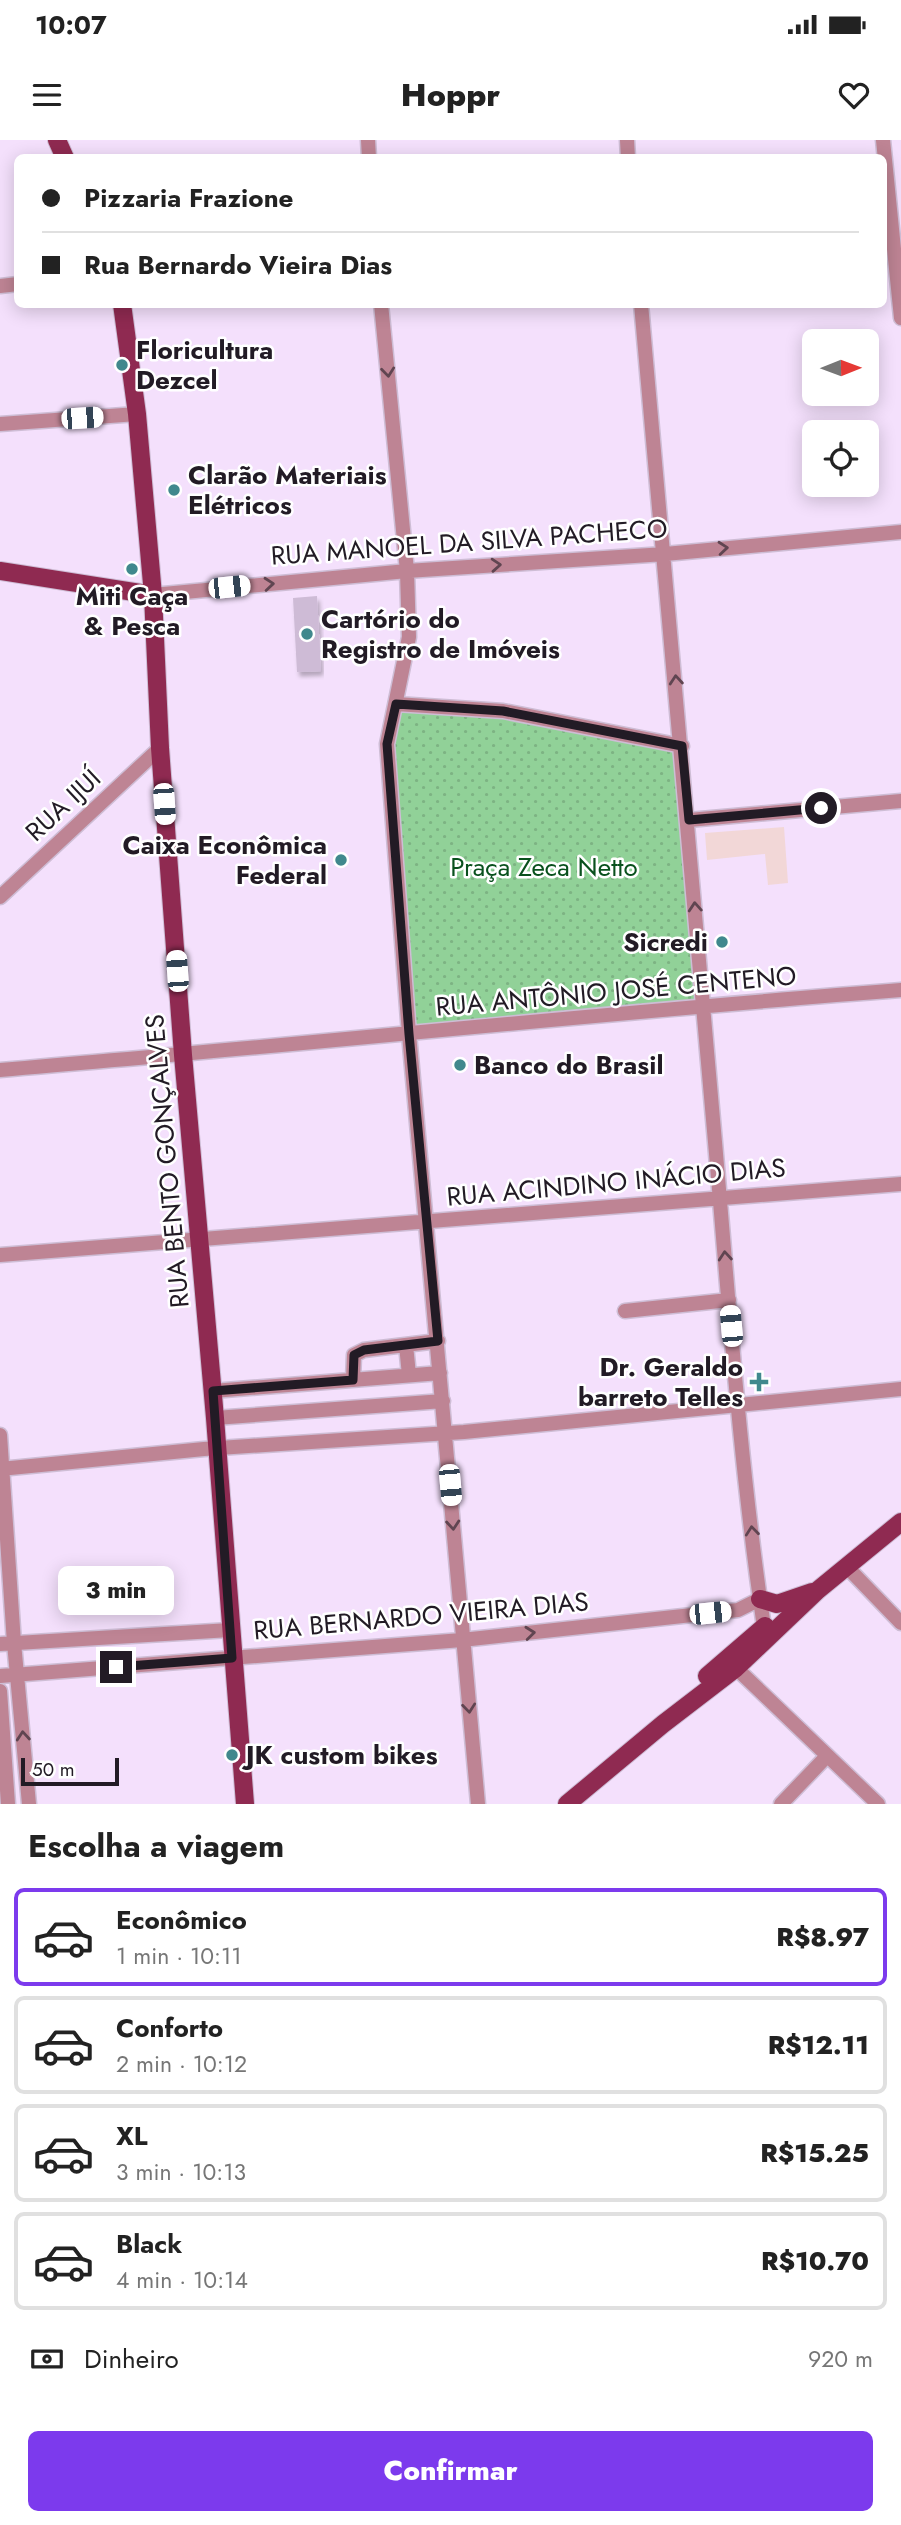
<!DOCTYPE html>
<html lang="pt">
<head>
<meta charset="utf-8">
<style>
	:root { --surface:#fff; --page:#f2f2f2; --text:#222; --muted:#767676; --line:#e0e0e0; --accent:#7c3aed }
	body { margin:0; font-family:Jost,sans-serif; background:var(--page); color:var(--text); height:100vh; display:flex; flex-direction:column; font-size:26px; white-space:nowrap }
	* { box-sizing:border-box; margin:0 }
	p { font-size:23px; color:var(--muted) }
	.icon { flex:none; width:38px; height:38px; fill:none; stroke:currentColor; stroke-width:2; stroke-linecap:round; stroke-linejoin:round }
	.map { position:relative; height:1664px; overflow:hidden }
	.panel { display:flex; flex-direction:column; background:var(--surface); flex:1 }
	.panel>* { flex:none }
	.banner { position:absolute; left:14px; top:14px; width:873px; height:154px; border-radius:10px; box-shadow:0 4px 18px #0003; display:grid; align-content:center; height:154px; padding:0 28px; background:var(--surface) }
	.needle { width:46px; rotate:89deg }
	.buttons { position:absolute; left:802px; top:189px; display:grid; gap:14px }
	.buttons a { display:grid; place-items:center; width:77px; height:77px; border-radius:10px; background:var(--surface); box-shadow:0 4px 18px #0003; font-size:35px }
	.scale { position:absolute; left:21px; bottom:18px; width:98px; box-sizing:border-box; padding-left:7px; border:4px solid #221b25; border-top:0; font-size:19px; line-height:24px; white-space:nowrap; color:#221b25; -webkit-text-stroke:5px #fff; paint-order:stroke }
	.end { position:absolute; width:32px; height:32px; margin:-16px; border:9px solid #221b25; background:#fff; box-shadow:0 0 0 4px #fff }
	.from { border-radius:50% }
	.bubble { position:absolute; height:49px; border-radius:10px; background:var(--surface); box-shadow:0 4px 18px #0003; font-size:23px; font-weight:800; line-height:49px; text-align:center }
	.car { position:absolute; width:21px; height:42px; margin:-21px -10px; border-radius:9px; box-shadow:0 0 5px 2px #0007; background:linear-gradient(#fff 24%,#345 0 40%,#fff 0 76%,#345 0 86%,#fff 0) }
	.banner b { display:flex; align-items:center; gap:24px; height:66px; font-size:26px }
	.banner b+b { border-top:2px solid var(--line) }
	.banner i { width:18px; height:18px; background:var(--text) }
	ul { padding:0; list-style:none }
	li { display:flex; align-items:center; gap:21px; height:98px; margin:0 14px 10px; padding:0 14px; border:4px solid var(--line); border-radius:10px }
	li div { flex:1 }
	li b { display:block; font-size:26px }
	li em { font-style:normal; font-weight:800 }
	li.selected { border-color:var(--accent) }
	li>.icon { width:63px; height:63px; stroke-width:1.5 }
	h2 { padding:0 28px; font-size:32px; line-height:84px }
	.pay { display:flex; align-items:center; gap:18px; height:77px; padding:0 28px; font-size:26px }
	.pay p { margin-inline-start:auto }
	.cta { display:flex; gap:14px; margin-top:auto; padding:14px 28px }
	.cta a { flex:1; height:80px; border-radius:10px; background:var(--accent); color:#fff; font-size:28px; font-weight:800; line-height:80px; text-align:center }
	.status { display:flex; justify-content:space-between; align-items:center; height:49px; padding:0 35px; background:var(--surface); direction:ltr }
	.status svg { height:19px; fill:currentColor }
	header { display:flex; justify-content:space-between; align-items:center; height:91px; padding:0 28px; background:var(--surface); font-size:32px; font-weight:800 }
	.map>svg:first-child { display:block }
	.commercial { fill:#f2d7d7 }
	.park { fill:url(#park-dots) }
	.building { fill:#cebbd6; filter:url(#shadow) }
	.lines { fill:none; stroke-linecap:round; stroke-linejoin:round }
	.minor-casing { stroke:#cebdd5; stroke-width:17 }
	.major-casing { stroke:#cebdd5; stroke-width:20 }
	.minor { stroke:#be8494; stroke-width:14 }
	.major { stroke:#8f2a51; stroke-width:18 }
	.oneway { stroke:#604551 }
	.route { stroke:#221b25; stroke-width:9 }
	.poi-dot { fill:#40888d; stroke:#fff; stroke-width:2.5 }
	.labels { text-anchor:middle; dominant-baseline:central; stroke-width:5; stroke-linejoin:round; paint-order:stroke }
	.poi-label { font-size:26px; font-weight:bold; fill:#221b25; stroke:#fff; text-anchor:start }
	.street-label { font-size:26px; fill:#221b25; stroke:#fff }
	.park-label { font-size:26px; fill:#09511d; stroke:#fff }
</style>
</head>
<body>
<div class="status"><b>10:07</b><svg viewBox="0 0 49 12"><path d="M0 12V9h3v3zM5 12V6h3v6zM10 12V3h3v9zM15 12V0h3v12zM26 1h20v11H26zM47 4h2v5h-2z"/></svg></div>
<header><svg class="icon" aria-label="menu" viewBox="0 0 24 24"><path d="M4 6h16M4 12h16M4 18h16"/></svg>Hoppr<svg class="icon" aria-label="heart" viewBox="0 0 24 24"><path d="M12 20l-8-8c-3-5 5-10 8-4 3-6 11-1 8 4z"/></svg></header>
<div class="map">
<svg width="901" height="1664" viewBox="0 0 901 1664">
	<defs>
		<pattern id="park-dots" width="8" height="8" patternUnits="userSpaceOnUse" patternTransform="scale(1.75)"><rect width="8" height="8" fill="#91d198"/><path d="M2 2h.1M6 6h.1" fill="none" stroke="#7db383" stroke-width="1.8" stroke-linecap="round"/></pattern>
		<filter id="shadow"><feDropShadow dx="2.5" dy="4.5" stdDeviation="2" flood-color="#0004"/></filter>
	</defs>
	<rect width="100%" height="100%" fill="#f4e0fc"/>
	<!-- commercial -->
	<path class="commercial" d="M784 687 788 743 768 745 765 714 707 720 705 693Z"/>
	<!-- park -->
	<path class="park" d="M399 569 504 577 673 604 700 862 414 889 392 602Z"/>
	<!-- building -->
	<path class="building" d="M317 456 321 531 297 532 293 458Z"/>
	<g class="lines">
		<!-- minor casing -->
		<g class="minor-casing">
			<path id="minor" d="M368 0 369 18
				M627 0 628 18
				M883 0 901 178
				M0 146 18 144
				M381 164 407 431 409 497 387 604 409 894 478 1664
				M641 164C668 444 690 723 715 1002 729 1164 740 1326 764 1487
				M0 284 137 274
				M153 455 407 431 665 414 901 392
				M396 564 503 571 682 606
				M689 680 901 661
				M0 757 160 608
				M0 930C300 905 600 873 901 850
				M0 1115 901 1044
				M625 1171 729 1160
				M406 1205 409 1235
				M353 1240 354 1215 364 1210 438 1201
				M213 1251 440 1233
				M215 1278 443 1261
				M0 1295 14 1503 29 1664
				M0 1329 204 1309 464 1292 901 1249
				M847 1427 901 1483
				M0 1504 230 1490
				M736 1528 878 1664
				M0 1536 462 1500 738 1470 760 1459
				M0 1551 8 1664
				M781 1664 827 1616"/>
		</g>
		<!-- major casing -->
		<g class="major-casing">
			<path id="major" d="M57 0 65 18
				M122 164 137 274 153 455 160 608 183 915 215 1278 245 1664
				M0 431 153 455
				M760 1459 777 1464 812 1452
				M707 1536 765 1486
				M567 1664 663 1584 736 1528 818 1450 901 1382"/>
		</g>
		<!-- minor -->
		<use href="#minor" class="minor"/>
		<!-- major -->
		<use href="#major" class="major"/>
	</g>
	<!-- one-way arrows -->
	<defs><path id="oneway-chevron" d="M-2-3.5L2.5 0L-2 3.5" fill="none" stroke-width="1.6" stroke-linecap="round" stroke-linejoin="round" transform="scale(1.75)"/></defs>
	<g class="oneway">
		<use href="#oneway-chevron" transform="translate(388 232) rotate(84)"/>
		<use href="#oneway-chevron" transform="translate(723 408) rotate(-5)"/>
		<use href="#oneway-chevron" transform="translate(496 425) rotate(-4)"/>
		<use href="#oneway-chevron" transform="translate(269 444) rotate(-5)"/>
		<use href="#oneway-chevron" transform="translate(676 540) rotate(-95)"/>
		<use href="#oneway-chevron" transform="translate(695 767) rotate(-94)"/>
		<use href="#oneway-chevron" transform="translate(725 1116) rotate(-95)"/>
		<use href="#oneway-chevron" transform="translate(453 1385) rotate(85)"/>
		<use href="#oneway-chevron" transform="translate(752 1391) rotate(-96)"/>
		<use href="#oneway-chevron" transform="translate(530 1493) rotate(-6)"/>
		<use href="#oneway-chevron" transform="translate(469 1568) rotate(84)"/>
		<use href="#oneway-chevron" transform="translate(23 1596) rotate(-95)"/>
	</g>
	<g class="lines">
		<!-- route -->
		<path class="route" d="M116 1527 232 1518 213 1251 353 1240 354 1215 364 1210 438 1201 409 894 387 604 396 564 503 571 682 606 689 680 821 668"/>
	</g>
	<!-- markers -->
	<g class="poi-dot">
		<circle cx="122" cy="225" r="7"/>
		<circle cx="174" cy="350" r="7"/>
		<circle cx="132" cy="429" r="7"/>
		<circle cx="307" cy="494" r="7"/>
		<circle cx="341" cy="720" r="7"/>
		<circle cx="722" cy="802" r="7"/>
		<circle cx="460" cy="925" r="7"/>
		<path d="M755.5 1231.5h7v7h7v7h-7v7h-7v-7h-7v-7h7z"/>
		<circle cx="232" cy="1615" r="7"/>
	</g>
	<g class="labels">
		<!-- poi labels -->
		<g class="poi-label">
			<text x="136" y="210">Floricultura<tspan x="136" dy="30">Dezcel</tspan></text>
			<text x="188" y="335">Clarão Materiais<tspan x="188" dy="30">Elétricos</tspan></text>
			<text x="132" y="456" text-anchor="middle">Miti Caça<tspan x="132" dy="30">&amp; Pesca</tspan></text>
			<text x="321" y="479">Cartório do<tspan x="321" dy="30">Registro de Imóveis</tspan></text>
			<text x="327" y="705" text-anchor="end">Caixa Econômica<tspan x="327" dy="30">Federal</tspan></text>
			<text x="708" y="802" text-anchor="end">Sicredi</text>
			<text x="474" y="925">Banco do Brasil</text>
			<text x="743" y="1227" text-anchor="end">Dr. Geraldo<tspan x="743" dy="30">barreto Telles</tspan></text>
			<text x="246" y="1615">JK custom bikes</text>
		</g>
		<!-- street labels -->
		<g class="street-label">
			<text transform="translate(469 402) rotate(-4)">RUA MANOEL DA SILVA PACHECO</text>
			<text transform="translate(63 665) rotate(-43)">RUA IJUÍ</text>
			<text transform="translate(616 851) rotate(-5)">RUA ANTÔNIO JOSÉ CENTENO</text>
			<text transform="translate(167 1021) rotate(-95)">RUA BENTO GONÇALVES</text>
			<text transform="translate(616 1042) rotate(-5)">RUA ACINDINO INÁCIO DIAS</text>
			<text transform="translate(421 1476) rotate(-5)">RUA BERNARDO VIEIRA DIAS</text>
		</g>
		<!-- park labels -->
		<g class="park-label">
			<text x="544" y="727">Praça Zeca Netto</text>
		</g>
	</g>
</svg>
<div class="buttons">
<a><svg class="needle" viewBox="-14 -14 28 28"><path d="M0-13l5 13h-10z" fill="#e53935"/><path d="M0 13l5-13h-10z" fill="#767676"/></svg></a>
<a><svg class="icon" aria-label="locate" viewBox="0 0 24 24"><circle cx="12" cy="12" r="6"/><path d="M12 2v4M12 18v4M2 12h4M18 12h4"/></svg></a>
</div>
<div class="scale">50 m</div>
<i class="end from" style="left:821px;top:668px"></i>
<i class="end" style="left:116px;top:1527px"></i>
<div class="bubble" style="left:58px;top:1426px;width:116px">3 min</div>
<i class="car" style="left:82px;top:278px;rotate:86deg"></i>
<i class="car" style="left:229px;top:447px;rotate:84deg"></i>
<i class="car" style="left:164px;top:664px;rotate:176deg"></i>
<i class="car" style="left:177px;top:831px;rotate:356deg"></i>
<i class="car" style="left:731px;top:1186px;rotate:355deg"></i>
<i class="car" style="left:450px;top:1345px;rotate:175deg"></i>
<i class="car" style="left:710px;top:1473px;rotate:84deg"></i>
<div class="banner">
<b><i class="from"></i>Pizzaria Frazione</b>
<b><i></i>Rua Bernardo Vieira Dias</b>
</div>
</div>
<section class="panel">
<h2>Escolha a viagem</h2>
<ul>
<li class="selected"><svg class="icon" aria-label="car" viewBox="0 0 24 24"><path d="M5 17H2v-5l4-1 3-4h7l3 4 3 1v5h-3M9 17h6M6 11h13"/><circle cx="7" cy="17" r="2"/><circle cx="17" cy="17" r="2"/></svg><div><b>Econômico</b><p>1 min · 10:11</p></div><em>R$8.97</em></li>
<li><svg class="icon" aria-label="car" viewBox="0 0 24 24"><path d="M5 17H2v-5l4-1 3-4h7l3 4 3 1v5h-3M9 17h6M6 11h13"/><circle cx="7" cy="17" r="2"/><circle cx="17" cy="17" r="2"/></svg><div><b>Conforto</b><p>2 min · 10:12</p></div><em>R$12.11</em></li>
<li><svg class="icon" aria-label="car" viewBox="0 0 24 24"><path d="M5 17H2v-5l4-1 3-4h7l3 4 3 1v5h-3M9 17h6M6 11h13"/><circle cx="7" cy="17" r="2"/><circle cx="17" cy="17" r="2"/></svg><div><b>XL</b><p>3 min · 10:13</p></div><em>R$15.25</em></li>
<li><svg class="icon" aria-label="car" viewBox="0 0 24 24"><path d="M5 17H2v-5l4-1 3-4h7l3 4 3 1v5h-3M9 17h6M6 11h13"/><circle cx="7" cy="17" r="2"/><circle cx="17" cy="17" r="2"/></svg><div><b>Black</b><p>4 min · 10:14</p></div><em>R$10.70</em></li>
</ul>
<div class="pay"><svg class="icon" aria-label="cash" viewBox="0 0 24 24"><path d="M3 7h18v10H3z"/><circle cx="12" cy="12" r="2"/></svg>Dinheiro<p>920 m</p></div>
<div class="cta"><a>Confirmar</a></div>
</section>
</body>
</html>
